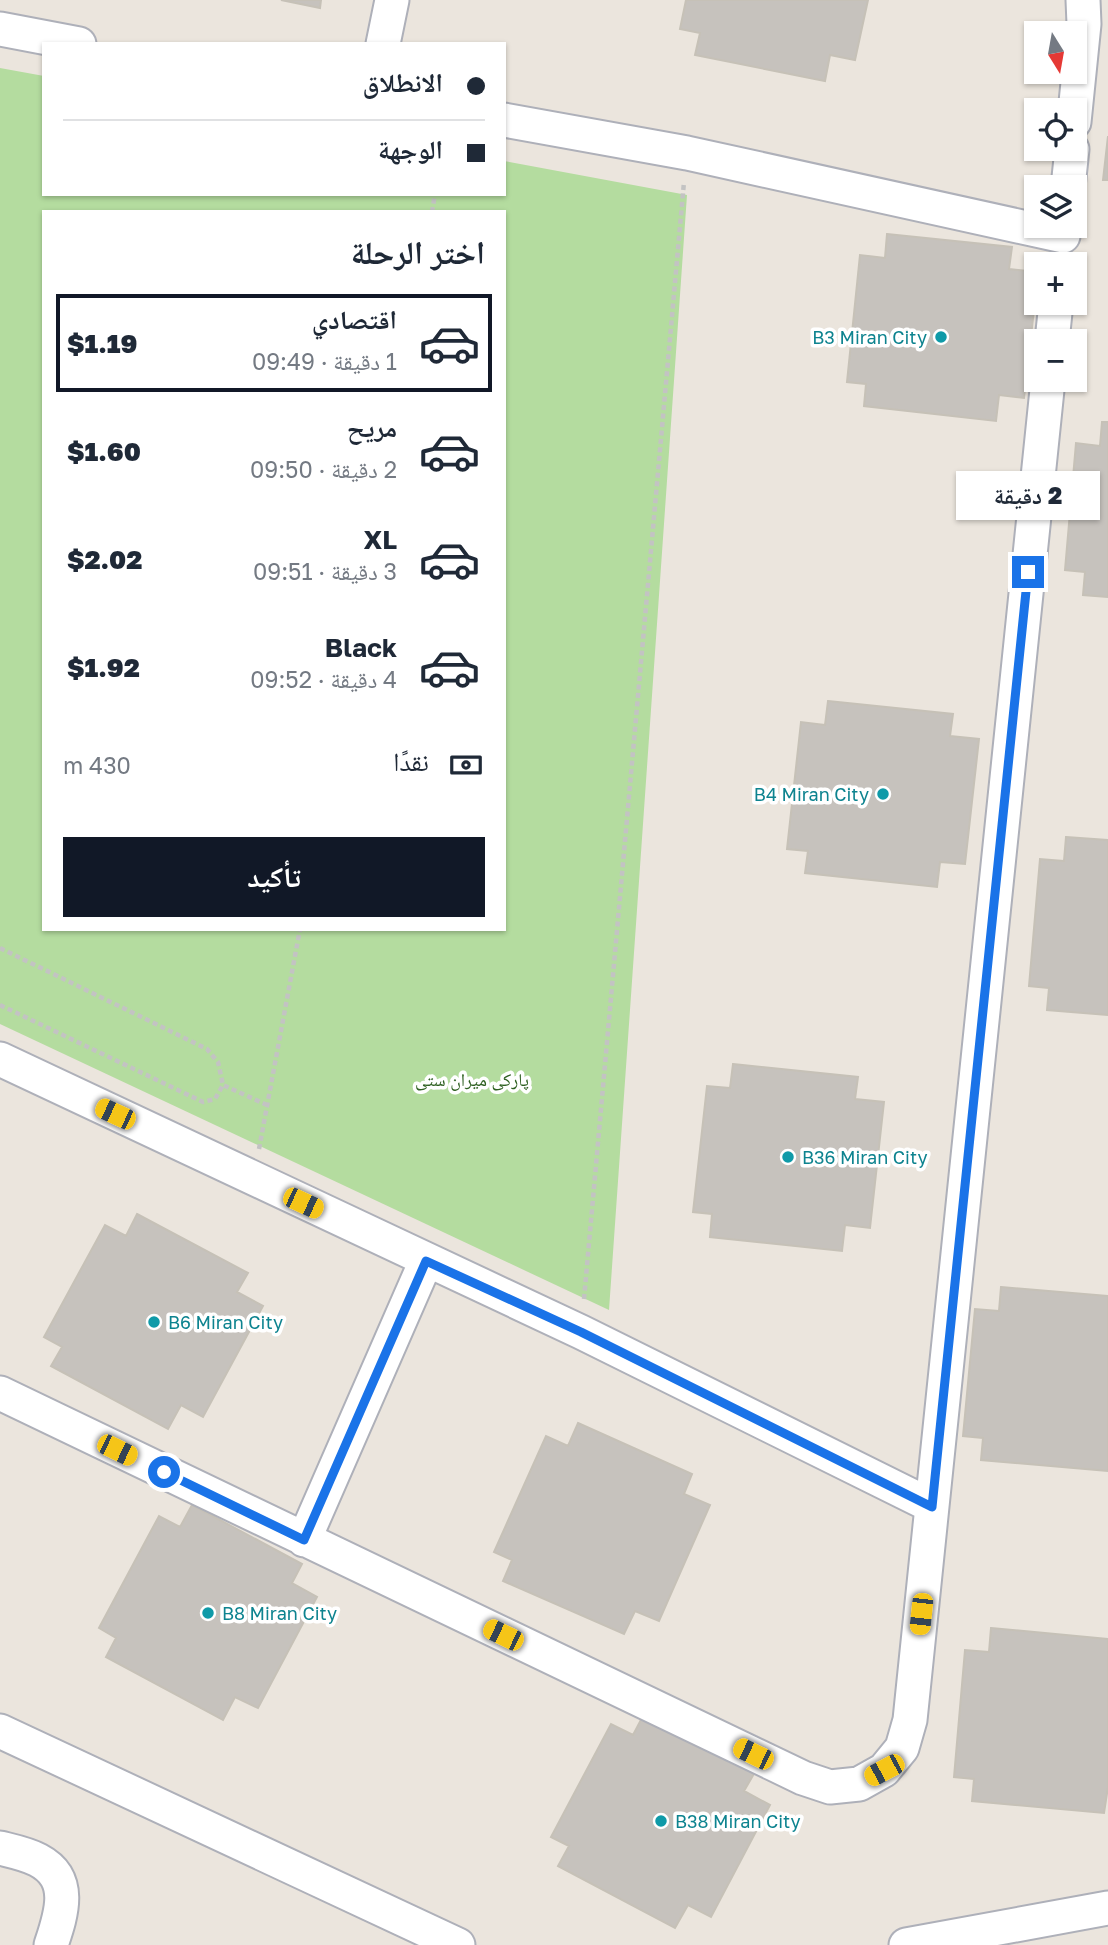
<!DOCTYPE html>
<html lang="ar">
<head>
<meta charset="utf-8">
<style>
	:root { --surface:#fff; --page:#f2f2f3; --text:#1f2937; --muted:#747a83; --line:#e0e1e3; --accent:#111827 }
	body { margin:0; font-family:"Golos Text","Noto Naskh Arabic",sans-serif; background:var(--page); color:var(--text); direction:rtl; height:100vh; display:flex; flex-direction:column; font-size:26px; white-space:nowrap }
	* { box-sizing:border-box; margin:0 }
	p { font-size:23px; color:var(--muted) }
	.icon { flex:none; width:38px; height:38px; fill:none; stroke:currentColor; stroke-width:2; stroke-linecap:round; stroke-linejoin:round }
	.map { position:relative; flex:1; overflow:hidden; direction:ltr }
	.side { position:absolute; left:42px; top:210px; width:464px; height:721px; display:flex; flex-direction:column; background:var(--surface); border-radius:0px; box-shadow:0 2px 5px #0004; direction:rtl }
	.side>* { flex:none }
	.top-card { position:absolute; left:42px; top:42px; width:464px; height:154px; border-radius:0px; box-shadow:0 2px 5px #0004; direction:rtl; display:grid; align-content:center; height:154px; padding:0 21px; background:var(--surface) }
	.needle { width:46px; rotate:169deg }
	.controls { position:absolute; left:1024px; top:21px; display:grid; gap:14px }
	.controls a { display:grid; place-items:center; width:63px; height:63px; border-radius:0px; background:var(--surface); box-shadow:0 2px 5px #0004; font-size:35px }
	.end { position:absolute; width:32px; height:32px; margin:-16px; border:9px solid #1a73e8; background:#fff; box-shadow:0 0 0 4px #fff }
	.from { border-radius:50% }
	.bubble { position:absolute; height:49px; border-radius:0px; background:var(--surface); box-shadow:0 2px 5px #0004; font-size:23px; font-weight:800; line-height:49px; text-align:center; direction:rtl }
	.car { position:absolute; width:21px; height:42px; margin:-21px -10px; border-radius:9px; box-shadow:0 0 5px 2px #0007; background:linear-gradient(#f5c518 24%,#345 0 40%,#f5c518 0 76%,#345 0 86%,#f5c518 0) }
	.top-card b { display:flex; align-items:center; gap:24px; height:66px; font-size:26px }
	.top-card b+b { border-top:2px solid var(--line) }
	.top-card i { width:18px; height:18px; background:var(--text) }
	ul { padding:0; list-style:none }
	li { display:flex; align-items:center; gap:21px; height:98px; margin:0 14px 10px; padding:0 7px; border:4px solid transparent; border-radius:0px }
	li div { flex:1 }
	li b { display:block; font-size:26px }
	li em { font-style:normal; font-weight:800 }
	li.selected { border-color:var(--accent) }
	li>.icon { width:63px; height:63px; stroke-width:1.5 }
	h2 { padding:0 21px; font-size:32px; line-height:84px }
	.pay { display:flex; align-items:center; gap:18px; height:77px; padding:0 21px; font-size:26px }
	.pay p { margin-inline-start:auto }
	.primary-button { display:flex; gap:14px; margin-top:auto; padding:14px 21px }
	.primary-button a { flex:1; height:80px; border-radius:0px; background:var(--accent); color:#fff; font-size:28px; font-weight:800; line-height:80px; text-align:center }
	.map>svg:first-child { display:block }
	.green { fill:#b4dc9f; fill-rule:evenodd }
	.building { fill:#c6c2bd; stroke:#c6c1b7; stroke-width:2 }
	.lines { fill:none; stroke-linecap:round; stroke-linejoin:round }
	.minor-casing { stroke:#aeb0b9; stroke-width:37 }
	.path { stroke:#c3c3c3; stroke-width:4.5; stroke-dasharray:5 3.5; stroke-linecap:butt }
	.minor { stroke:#fff; stroke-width:33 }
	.route { stroke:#1a73e8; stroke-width:9 }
	.culture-dot { fill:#0f9aa8; stroke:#fff; stroke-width:2.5 }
	.labels { text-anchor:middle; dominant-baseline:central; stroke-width:7; stroke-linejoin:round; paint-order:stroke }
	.culture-label { font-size:18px; fill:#0d838f; stroke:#fff; text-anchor:start }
	.park-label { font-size:18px; fill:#2e6021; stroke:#fff }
</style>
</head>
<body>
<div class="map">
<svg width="1108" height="1945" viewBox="0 0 1108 1945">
	<rect width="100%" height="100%" fill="#ebe5dd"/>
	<!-- green -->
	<path class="green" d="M0 68 44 76V194H504V161L687 195 609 1310 0 1024ZM44 212H504V929H44Z"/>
	<!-- building -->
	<path class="building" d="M281 0H321L320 8Z
		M686 0H868L855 60 830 55 825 81 695 55 700 33 680 29Z
		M1108 136V180H1103Z
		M887 234 1012 247 1009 269 1036 272V292L1024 398 999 395 996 421 864 406 866 384 847 382 860 255 885 258Z
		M1102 422H1108V597L1083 595 1085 572 1065 570 1076 443 1100 446Z
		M828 701 953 714 950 736 979 739 965 864 940 862 937 887 805 873 808 851 787 849 801 722 825 725Z
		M1066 837 1108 840V1015L1047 1010 1049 988 1029 986 1040 859 1064 861Z
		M733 1064 858 1077 855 1099 884 1102 870 1228 845 1225 842 1251 710 1237 712 1214 693 1212 707 1086 730 1088Z
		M137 1214 248 1273 237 1292 263 1306 203 1417 181 1405 168 1429 51 1366 62 1347 44 1337 105 1225 126 1236Z
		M1001 1287 1108 1296V1471L981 1460 983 1438 963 1436 975 1309 999 1311Z
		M578 1423 692 1474 684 1494 710 1505 659 1621 635 1611 624 1634 503 1581 512 1560 494 1552 546 1436 568 1446Z
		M192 1505 302 1564 292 1583 317 1597 258 1708 235 1697 223 1720 106 1657 116 1638 99 1628 159 1516 180 1527Z
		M991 1628 1108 1639V1787L1104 1813 972 1801 974 1779 954 1777 965 1650 989 1652Z
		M644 1714 755 1772 744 1791 770 1805 711 1917 688 1905 675 1928 558 1866 569 1846 551 1837 611 1724 633 1735Z"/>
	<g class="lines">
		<!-- minor casing -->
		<g class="minor-casing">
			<path id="minor" d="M0 29 79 44
				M383 44 392 0
				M504 120 687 153 1063 236
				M1074 122 1084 24 1083 0
				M1068 187 1072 149
				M1052 341 1056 303
				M0 1059 581 1332 932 1506
				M0 1393 803 1778 830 1787 859 1784 884 1770 902 1748 910 1720 1048 380
				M304 1540 426 1261
				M0 1731 458 1945
				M0 1848C12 1851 27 1854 38 1860 74 1879 61 1915 51 1945
				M906 1945 1108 1908"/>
		</g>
		<!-- path -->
		<path class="path" d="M432 212 435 194
			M0 948 207 1049 218 1062 223 1085 267 1105
			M0 1005 203 1102 215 1099 223 1085
			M259 1149 300 929
			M584 1299 684 182"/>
		<!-- minor -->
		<use href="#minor" class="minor"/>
	</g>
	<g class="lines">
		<!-- route -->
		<path class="route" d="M164 1472 304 1540 426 1261 581 1332 932 1507 1028 572"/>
	</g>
	<!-- markers -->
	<g class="culture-dot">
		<circle cx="941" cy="337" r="7"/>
		<circle cx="883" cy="794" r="7"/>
		<circle cx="788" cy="1157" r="7"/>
		<circle cx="154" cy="1322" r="7"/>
		<circle cx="208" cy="1613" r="7"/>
		<circle cx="661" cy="1821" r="7"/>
	</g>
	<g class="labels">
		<!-- culture labels -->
		<g class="culture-label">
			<text x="927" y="337" text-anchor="end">B3 Miran City</text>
			<text x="869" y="794" text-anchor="end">B4 Miran City</text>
			<text x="802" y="1157">B36 Miran City</text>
			<text x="168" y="1322">B6 Miran City</text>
			<text x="222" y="1613">B8 Miran City</text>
			<text x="675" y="1821">B38 Miran City</text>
		</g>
		<!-- park labels -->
		<g class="park-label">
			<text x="472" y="1079">پارکی میران ستی</text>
		</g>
	</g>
</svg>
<div class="controls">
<a><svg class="needle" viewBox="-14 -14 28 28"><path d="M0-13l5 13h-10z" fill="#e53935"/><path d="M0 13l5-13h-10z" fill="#747a83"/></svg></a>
<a><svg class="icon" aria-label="locate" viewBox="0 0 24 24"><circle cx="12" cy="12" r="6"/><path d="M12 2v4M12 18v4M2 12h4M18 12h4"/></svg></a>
<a><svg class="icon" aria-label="layers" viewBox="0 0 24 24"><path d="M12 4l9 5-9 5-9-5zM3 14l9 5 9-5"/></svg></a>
<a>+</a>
<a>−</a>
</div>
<i class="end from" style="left:164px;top:1472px"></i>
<i class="end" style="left:1028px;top:572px"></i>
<div class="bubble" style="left:956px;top:471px;width:144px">2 دقيقة</div>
<i class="car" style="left:115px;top:1114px;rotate:295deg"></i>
<i class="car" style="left:303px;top:1203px;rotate:115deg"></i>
<i class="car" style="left:117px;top:1450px;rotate:116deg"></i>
<i class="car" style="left:921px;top:1614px;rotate:186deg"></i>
<i class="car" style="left:503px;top:1635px;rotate:296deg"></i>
<i class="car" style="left:753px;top:1754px;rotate:296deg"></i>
<i class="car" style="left:884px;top:1770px;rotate:242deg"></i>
<div class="top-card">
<b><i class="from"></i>الانطلاق</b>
<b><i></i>الوجهة</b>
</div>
<section class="side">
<h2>اختر الرحلة</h2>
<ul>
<li class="selected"><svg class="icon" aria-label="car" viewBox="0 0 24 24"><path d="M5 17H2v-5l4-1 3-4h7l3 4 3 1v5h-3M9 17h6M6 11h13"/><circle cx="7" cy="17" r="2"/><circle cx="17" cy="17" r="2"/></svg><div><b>اقتصادي</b><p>1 دقيقة · 09:49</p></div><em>$1.19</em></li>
<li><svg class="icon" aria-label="car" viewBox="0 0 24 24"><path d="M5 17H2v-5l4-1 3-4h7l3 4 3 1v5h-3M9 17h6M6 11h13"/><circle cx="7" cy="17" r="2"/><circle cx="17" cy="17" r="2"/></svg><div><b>مريح</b><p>2 دقيقة · 09:50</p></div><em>$1.60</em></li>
<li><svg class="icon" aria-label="car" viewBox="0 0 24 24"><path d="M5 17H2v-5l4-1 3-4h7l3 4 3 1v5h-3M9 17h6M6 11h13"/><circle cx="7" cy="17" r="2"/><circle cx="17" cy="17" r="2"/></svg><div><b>XL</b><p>3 دقيقة · 09:51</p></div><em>$2.02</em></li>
<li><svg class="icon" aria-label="car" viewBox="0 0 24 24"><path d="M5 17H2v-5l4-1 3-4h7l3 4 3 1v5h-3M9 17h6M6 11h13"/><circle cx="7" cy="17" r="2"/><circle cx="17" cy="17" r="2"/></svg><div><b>Black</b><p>4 دقيقة · 09:52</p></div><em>$1.92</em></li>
</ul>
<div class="pay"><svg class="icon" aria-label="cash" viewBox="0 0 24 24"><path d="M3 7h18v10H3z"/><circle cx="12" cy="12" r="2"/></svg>نقدًا<p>430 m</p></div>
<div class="primary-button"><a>تأكيد</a></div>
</section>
</div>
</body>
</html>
